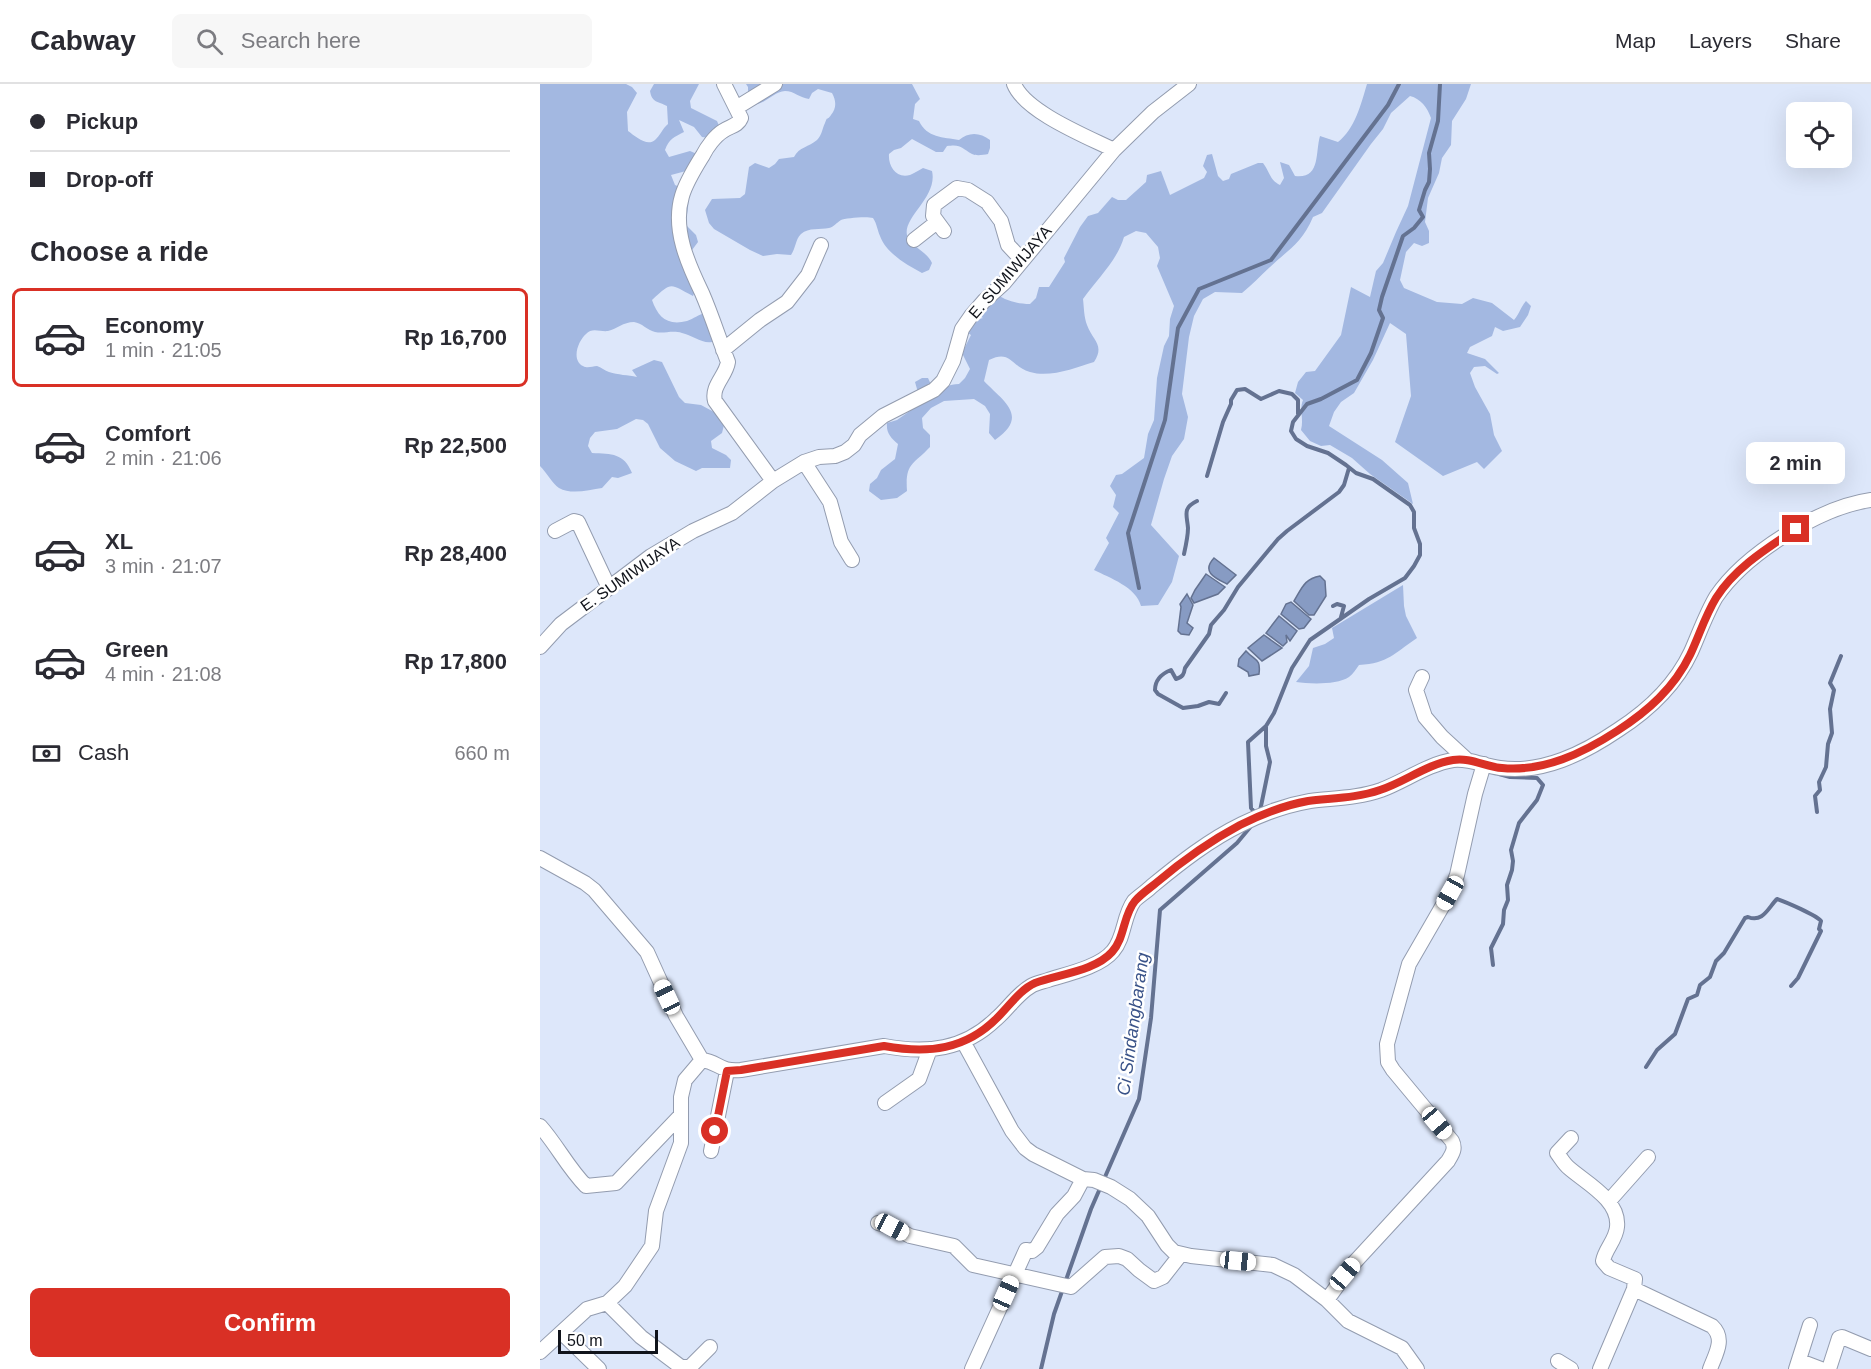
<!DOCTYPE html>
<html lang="en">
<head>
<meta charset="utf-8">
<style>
	:root { --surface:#fff; --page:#f7f7f7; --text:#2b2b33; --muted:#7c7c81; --line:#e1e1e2; --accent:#d93025 }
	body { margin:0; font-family:Helvetica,sans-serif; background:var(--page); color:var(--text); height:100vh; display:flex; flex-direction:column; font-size:22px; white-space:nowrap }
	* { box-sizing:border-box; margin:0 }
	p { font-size:20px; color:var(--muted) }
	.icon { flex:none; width:33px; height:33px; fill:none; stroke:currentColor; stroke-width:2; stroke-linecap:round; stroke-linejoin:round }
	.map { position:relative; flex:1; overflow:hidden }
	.details { display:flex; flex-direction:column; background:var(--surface); width:540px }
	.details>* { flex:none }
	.hud { display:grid; align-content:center; height:132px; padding:0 30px; background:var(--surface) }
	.tools { position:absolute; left:1246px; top:18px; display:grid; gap:12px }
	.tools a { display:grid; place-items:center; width:66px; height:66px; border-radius:9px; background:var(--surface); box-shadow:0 6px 24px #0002; font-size:30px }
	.scale { position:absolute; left:18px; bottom:15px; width:100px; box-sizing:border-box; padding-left:6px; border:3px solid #11141b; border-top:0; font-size:16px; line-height:21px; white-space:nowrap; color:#11141b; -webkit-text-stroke:4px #fff; paint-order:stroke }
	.end { position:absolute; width:27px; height:27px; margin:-14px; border:8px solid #d93025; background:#fff; box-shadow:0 0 0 3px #fff }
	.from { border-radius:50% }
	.bubble { position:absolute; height:42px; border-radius:9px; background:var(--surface); box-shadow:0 6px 24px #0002; font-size:20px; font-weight:700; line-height:42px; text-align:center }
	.car { position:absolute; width:18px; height:36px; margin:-18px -9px; border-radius:8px; box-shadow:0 0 4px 2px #0007; background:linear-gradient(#fff 24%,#345 0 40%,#fff 0 76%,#345 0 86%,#fff 0) }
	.hud b { display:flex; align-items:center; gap:21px; height:57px; font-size:22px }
	.hud b+b { border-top:2px solid var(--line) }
	.hud i { width:15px; height:15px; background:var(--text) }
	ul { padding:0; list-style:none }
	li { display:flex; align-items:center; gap:18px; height:99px; margin:0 12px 9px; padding:0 18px; border:3px solid transparent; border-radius:9px }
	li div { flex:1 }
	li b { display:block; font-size:22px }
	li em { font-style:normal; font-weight:700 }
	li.selected { border-color:var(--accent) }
	li>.icon { width:54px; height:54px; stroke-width:1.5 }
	h2 { padding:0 30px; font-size:27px; line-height:72px }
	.pay { display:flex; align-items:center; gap:15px; height:66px; padding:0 30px; font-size:22px }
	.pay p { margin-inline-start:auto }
	.cta { display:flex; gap:12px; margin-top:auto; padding:12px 30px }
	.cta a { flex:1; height:69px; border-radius:9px; background:var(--accent); color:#fff; font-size:24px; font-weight:700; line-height:69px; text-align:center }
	header { display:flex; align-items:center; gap:36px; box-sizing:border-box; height:84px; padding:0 30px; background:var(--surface); border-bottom:2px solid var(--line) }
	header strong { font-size:28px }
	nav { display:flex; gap:33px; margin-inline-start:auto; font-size:21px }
	.search { width:420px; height:54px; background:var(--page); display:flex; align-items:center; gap:15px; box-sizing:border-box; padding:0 21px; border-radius:9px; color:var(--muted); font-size:22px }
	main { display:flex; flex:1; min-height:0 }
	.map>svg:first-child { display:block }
	.forest { fill:#a3b8e1 }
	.water { fill:#879bc3; stroke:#647291; stroke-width:1.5 }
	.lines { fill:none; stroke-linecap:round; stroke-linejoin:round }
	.stream { stroke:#647291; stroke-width:4 }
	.minor-casing { stroke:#939caf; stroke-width:16 }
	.minor { stroke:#fff; stroke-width:14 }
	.route { stroke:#d93025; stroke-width:8 }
	.labels { text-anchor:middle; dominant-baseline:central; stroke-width:5; stroke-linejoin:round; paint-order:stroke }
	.street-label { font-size:16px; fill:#11141b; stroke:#fff }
	.water-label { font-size:18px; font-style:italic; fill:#3a5389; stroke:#fff }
</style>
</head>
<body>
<header>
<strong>Cabway</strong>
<div class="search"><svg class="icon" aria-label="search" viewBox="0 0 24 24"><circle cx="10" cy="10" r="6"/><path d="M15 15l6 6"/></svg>Search here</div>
<nav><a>Map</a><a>Layers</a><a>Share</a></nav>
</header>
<main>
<section class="details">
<div class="hud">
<b><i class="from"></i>Pickup</b>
<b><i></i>Drop-off</b>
</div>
<h2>Choose a ride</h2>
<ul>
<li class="selected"><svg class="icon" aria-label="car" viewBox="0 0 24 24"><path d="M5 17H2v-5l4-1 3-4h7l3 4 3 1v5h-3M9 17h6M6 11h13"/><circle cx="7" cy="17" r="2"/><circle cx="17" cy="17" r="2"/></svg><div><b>Economy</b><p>1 min · 21:05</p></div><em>Rp 16,700</em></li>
<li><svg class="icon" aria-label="car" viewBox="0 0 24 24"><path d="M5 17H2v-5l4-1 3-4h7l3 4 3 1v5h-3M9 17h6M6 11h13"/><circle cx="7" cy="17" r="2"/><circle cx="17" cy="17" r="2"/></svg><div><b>Comfort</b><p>2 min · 21:06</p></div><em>Rp 22,500</em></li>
<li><svg class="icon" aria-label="car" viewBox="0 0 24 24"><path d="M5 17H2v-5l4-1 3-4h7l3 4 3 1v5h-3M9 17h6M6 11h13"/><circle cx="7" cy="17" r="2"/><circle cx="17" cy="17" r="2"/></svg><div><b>XL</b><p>3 min · 21:07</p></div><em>Rp 28,400</em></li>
<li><svg class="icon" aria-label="car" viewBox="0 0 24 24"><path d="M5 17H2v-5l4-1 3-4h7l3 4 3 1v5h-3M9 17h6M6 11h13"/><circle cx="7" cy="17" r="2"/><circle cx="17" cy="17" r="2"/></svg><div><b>Green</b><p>4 min · 21:08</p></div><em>Rp 17,800</em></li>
</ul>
<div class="pay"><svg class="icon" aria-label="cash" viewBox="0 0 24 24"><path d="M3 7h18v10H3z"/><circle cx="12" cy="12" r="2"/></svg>Cash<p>660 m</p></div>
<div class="cta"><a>Confirm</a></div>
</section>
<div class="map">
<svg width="1331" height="1285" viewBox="0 0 1331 1285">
	<rect width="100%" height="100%" fill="#dde7fa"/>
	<!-- forest -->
	<path class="forest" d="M0 0H86L92 3 97 9 87 28 88 47C95 52 107 63 115 56 120 52 122 45 128 40L127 22C118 17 112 19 110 7L114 0H159L150 17 151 24 177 37 180 44 169 54 162 53 154 43 139 36 144 48C134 53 129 55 125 66L129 73 150 67 157 70 146 87 131 91 135 101C154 107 148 125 145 140L156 151 158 158 149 170 156 205 153 212C129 200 133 197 112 216 118 233 127 242 147 237 154 235 158 230 166 229L178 243 172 258C162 260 152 251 142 249 132 246 124 250 115 248 107 246 102 239 94 238 83 238 77 245 68 247 60 248 52 243 46 250 38 257 31 276 43 282 48 285 52 282 57 282 61 283 65 287 69 288 78 291 88 291 97 293L92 286 114 276 122 278 139 313 145 319 161 321 174 328 180 334 184 341 182 349 171 357 172 364 186 371 191 376 190 384H162L156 387 135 377 120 364 108 340 103 336 96 335 77 345 55 348 50 354 48 362 52 369C72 370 84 369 92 389L78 394 72 393 62 404C49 406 31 411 19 404 12 399 7 389 0 382Z
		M206 0H372L380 15 375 20 373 35 379 37C387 54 403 53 419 56 428 48 440 48 450 56V64L448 70C443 71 436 72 432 70 421 64 422 60 407 62L403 68H396L372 55 361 64 354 66 349 70C348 82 356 95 370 91 375 89 379 86 383 84L392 87C398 113 363 133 367 151 369 162 387 167 392 179L389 186 382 189C367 181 346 169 340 152 337 145 337 140 333 134 327 132 305 134 301 136 296 139 294 143 289 144 280 146 269 143 261 150 255 156 256 164 251 171L237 170 223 172 210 166 174 145 169 139 165 126 172 115 200 114 205 110 209 83 215 79 229 84 235 80 239 75 254 73C259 63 269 63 277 56 282 51 282 45 285 39 288 31 286 38 291 31 297 24 296 16 292 9L278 5 272 9 269 15C260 14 254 7 245 7 232 8 224 23 208 21V3Z
		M827 0H931L926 15 912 37 911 61 902 74 899 89 888 114 885 138 889 147V159L882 162 874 159 866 168 860 196 864 204 897 218 922 220 933 214 952 219 974 236C980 229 980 224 986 217L991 222 988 231 980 243 963 247 955 243 952 252 930 263 927 269 945 275 959 289 957 290 945 282 934 283 930 289 935 303 950 330 954 351 962 367 944 385 937 378 903 392 855 358 871 312 866 250 850 239 833 276 814 309 801 318 794 328 789 342 842 376 868 399 873 420 830 390 812 374 790 361 781 362 770 357 761 346C764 335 759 325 763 316L755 309 758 298 766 288 775 287 801 251 811 203 830 213 836 187 843 179 856 148 868 122 891 34C887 23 881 15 870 12L851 29 843 45 831 60 782 129 773 133C762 159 749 165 730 183 720 192 712 201 702 209L675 208 663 215 654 232 649 253 642 310 648 333 644 355 632 372 624 395 611 441 639 472 632 498 618 521 601 522C596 503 570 494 554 486L569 459 566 454 579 429 573 423 576 411 570 402 576 391 582 390 604 374 608 350 614 336 617 294 624 262 629 252 630 235 634 222 617 182 620 174 618 163 606 149 596 147 584 153C577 177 557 195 543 215 544 224 544 233 547 241 553 257 565 261 554 278 535 284 510 294 490 288 471 283 471 265 449 276L444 297C463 317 490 332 455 356L449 349 450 330 445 322 434 315 404 317 391 324 382 334 383 344 390 351V363C373 381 365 379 367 407L357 414 341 416 329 407 330 400 337 394 341 386 355 375 358 360C351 354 346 349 347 339L357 336 377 322 379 312 375 298 382 294H388L393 305C403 305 409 300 419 300L425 294 430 285 422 269 431 251 424 246 432 237 443 234 435 229 453 208C464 216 476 220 490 220L496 214 499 203H509L525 178 524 174 540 143 548 132 558 129 572 113 578 116H586L606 98 607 91 621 87 630 111 664 94 667 88 663 82 667 71 672 70 678 92 683 97 689 95 691 90 718 79H723C730 88 729 95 740 101L744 94 740 78 749 81 755 92C781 95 775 69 780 52L798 58C815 45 821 20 827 0Z
		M863 501 864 522 866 532 877 554C853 570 849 579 819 581 816 585 813 590 809 593 797 601 770 600 756 598L769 582 773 564 785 560 794 554 792 544Z"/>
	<!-- water -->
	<path class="water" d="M674 474 696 491 687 500C675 494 661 488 674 474Z
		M666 490 685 503 678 510 654 519 651 514 655 506Z
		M780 492 785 497 786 512 774 531H769L754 517C762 504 764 495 780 492Z
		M647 510 653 521 647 539 653 544 649 551 641 550 638 547 641 523 640 520Z
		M751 518 771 535 764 544 759 545 741 530 746 520Z
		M739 532 757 547 750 557 746 551 747 558 743 562 726 549Z
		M724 551 742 564 722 577 708 564Z
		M706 567C715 577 721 574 719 590L709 592 708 588 698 582 699 575Z"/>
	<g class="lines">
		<!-- stream -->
		<path class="stream" d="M667 392 683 338 691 320V316L697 306 705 305 721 315 739 307 752 310 758 316V330
			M644 470C646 461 648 452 648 444 647 431 642 424 657 417
			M599 504 588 449 625 336 638 244 659 205 731 176 848 21 859 0
			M793 522 797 520 804 522 801 533
			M686 609 679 620 669 618 658 622 643 624 618 610 615 606C615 596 621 590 631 586L636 595C643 593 644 590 645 584L669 550 671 541 684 526 698 503 738 455 747 447 799 408 804 401 809 384
			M720 727 730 678 726 662V643
			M1277 728 1275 712 1280 706 1279 698 1286 683 1288 660 1292 649 1290 625 1294 606 1290 599 1301 572
			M716 730 711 724 708 658 726 642 734 629 752 584 770 556 829 515 865 494 874 482 880 471V460L874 444V428L870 421 833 395 816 389 806 381 788 369 767 362 756 355 751 347 753 338 767 320 781 315 817 296 831 269 843 234 839 226 842 213 863 152 874 144 883 133 879 126 885 106 889 98 890 85 889 69 898 37 900 0
			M953 881 951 864 963 840 964 826 968 816 967 801 972 786 973 777 971 766 979 739 997 716 1003 701 997 694 970 693 959 690
			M1106 983 1117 966 1135 950 1148 915 1157 911 1160 901 1170 893 1176 877 1184 869 1205 834 1208 833C1223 839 1228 824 1237 815 1246 818 1276 831 1281 837L1279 845 1281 847 1258 894 1251 902
			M501 1285 514 1230 551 1125 599 1015 611 934 620 826 697 759 712 741"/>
		<!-- minor casing -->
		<g class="minor-casing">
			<path id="minor" d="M184 0 201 34C198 42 190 42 183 47 175 52 167 63 163 71 155 84 146 98 142 112 132 145 148 180 162 209 172 232 179 255 188 278 186 292 171 302 175 317L233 397
				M474 0C485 28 548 53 574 66
				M196 24 235 0
				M404 147 393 132 394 121 417 104 428 106 447 118 461 137 468 161 482 176
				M374 156 397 138
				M183 266 220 236 247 218 268 191 281 161
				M264 378 290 418 301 458 312 476
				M15 447 34 437 38 438 69 504
				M0 563 21 540 111 472 153 447 192 429 233 397 264 378 279 373 295 372 305 368 314 361 320 351 343 332 394 306 403 297 413 277 422 245 431 232 444 217 464 199 574 66 613 28 649 0
				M882 593 876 606 885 633 902 653 927 676
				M0 774 45 799 54 806 107 868 136 932 162 976C179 978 179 988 201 986L344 962C387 970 424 966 456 935 468 925 477 910 491 902 496 899 502 898 508 896 527 890 560 883 573 867 585 853 583 832 594 817 599 812 607 807 612 802 640 779 669 756 702 740 722 730 747 721 770 717 794 714 818 714 841 706 865 697 888 680 913 676 930 674 944 682 960 684 1003 690 1044 669 1078 646 1109 626 1135 602 1151 568 1159 550 1166 530 1176 513 1205 470 1280 423 1331 416
				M424 959 472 1047 485 1064 493 1070 543 1095 554 1096 571 1103 590 1115 608 1132 627 1161 634 1168 651 1172 733 1181 754 1191 787 1216 808 1237 862 1264 877 1285
				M162 976 145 996 141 1013V1059L116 1127 112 1162 85 1202 67 1219 101 1253 141 1283H150L170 1263
				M345 1019 379 995 390 965
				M0 1042C17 1061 28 1084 46 1102L76 1099 141 1031
				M1031 1054 1017 1069C1021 1074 1024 1080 1029 1084 1046 1099 1080 1116 1077 1143 1076 1156 1065 1165 1063 1177L1069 1184 1095 1195 1094 1205
				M171 1067 187 987
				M1069 1117 1108 1073
				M338 1139 353 1143 370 1152 414 1162 433 1181 531 1203 565 1173 579 1172 587 1175 599 1186 614 1197 623 1193 641 1170
				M787 1216 813 1180 908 1077C912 1070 916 1065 912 1057L853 986 848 978 847 960 869 880 910 809 917 791 935 710 944 680
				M22 1249 59 1285
				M0 1268 47 1225 67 1219
				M1018 1277 1031 1285
				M1260 1277 1281 1285
				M432 1285 486 1166 492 1167 497 1163 517 1130 534 1112 543 1095
				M1060 1285 1094 1205 1172 1242C1186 1255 1175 1271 1170 1285
				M1256 1285 1270 1241
				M1289 1285 1299 1254 1302 1253 1331 1265"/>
		</g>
		<!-- minor -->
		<use href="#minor" class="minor"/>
	</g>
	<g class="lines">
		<!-- route -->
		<path class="route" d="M175 1047 187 987 201 986 344 962C388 970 426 966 458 933 469 922 481 905 495 899 519 890 555 887 572 868 585 854 583 831 595 817 601 810 610 804 616 799 642 777 670 757 700 741 720 731 745 721 768 717 793 714 817 714 840 706 865 698 887 680 913 676 930 673 946 683 962 684 1004 688 1043 669 1077 647 1108 627 1134 604 1150 571 1159 552 1165 532 1176 514 1195 484 1226 465 1256 445"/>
	</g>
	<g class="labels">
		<!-- street labels -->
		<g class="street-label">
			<text transform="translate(470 188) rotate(-49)">E. SUMIWIJAYA</text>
			<text transform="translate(90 490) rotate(-35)">E. SUMIWIJAYA</text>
		</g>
		<!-- water labels -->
		<g class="water-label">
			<text transform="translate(593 940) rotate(-82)">Ci Sindangbarang</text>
		</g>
	</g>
</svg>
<div class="tools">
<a><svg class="icon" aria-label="locate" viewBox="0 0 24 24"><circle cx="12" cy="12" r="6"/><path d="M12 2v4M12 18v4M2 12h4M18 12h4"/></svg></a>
</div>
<div class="scale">50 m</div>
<i class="end from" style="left:175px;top:1047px"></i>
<i class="end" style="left:1256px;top:445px"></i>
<div class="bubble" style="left:1206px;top:358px;width:99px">2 min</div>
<i class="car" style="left:910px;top:809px;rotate:209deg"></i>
<i class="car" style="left:127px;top:913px;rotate:335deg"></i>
<i class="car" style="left:897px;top:1039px;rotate:140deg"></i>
<i class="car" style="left:352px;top:1143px;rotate:118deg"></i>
<i class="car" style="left:698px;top:1177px;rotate:96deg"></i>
<i class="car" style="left:805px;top:1190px;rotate:40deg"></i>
<i class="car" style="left:466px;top:1209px;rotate:24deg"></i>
</div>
</main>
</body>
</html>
